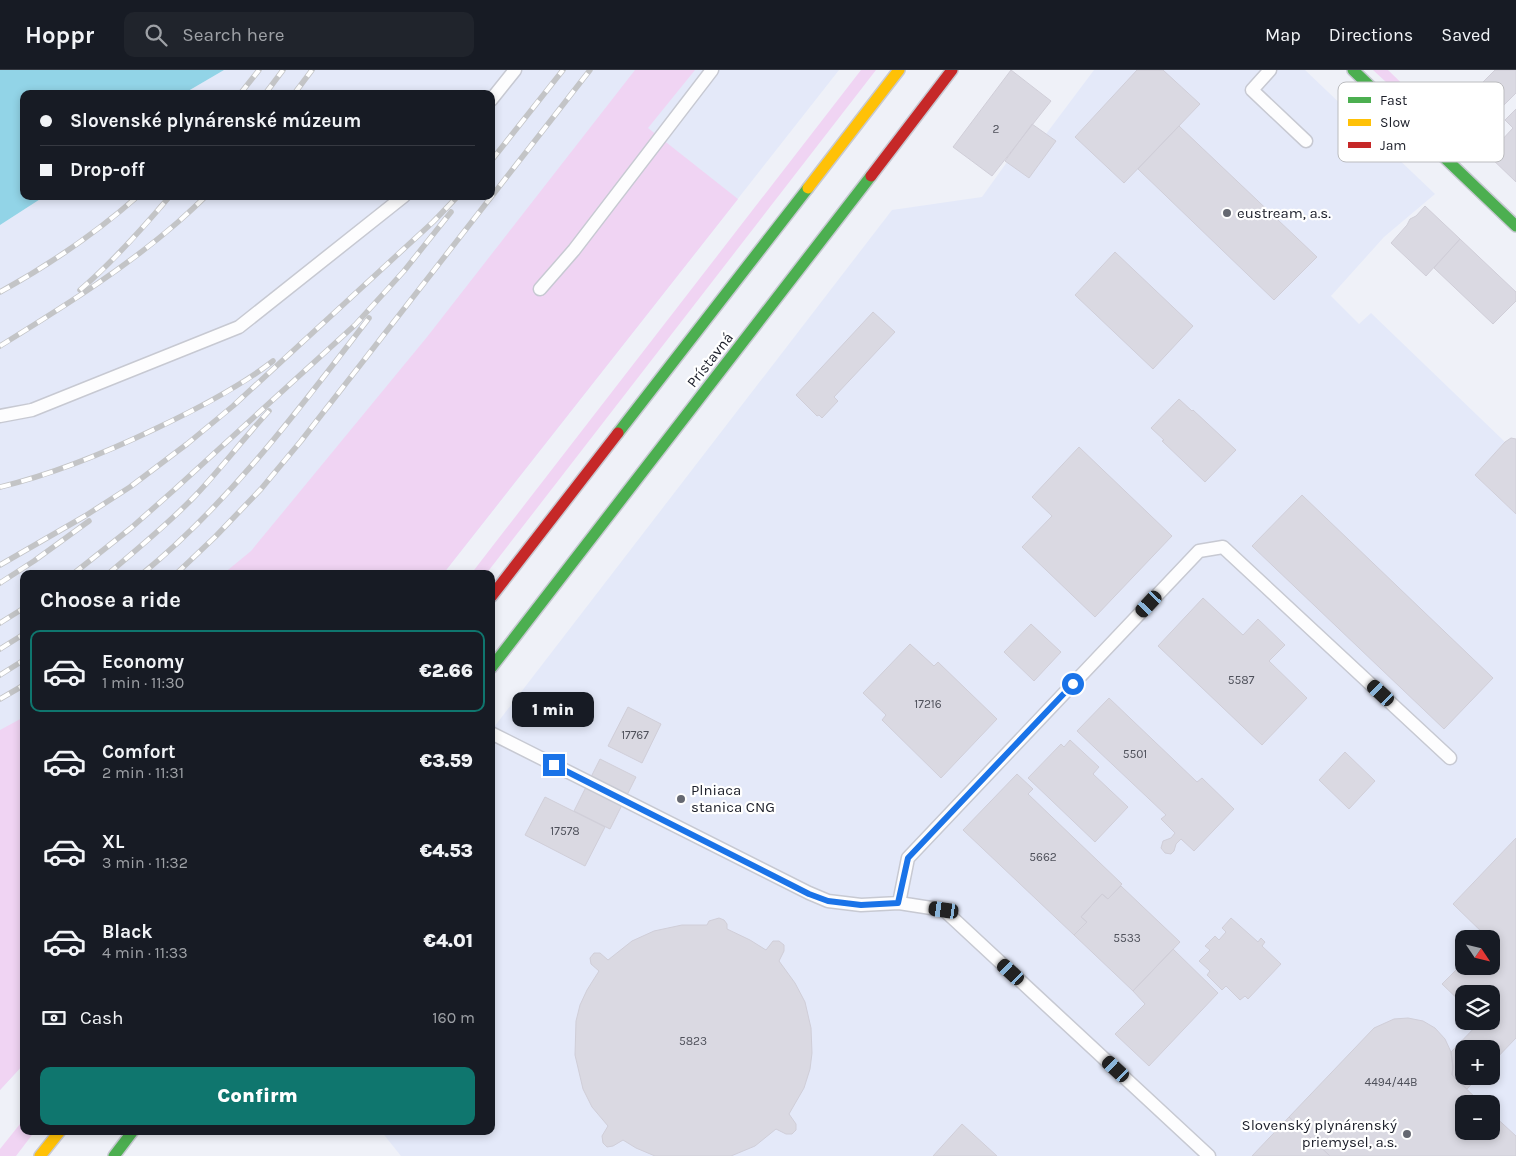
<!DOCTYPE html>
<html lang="en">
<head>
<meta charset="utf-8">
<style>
	:root { --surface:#171b24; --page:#20242c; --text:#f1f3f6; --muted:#9ea1a6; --line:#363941; --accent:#0f766e }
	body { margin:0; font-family:Karla,sans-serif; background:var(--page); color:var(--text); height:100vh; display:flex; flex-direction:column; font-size:19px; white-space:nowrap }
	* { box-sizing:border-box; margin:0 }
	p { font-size:16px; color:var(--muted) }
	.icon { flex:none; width:28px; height:28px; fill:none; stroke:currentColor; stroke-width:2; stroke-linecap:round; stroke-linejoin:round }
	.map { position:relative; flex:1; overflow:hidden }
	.drawer { position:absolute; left:20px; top:500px; width:475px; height:565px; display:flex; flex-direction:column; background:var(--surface); border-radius:10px; box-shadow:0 2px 8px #0003 }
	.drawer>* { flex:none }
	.top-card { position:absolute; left:20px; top:20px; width:475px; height:110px; border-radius:10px; box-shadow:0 2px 8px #0003; display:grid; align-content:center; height:110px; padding:0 20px; background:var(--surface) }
	.needle { width:32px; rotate:125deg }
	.fabs { position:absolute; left:1455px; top:860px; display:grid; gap:10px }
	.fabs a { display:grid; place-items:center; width:45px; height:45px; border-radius:10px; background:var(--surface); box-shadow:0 2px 8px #0003; font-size:25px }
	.end { position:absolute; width:22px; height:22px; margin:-11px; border:6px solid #1a73e8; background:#fff; box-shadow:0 0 0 2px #fff }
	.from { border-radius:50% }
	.bubble { position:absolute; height:35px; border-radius:10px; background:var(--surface); box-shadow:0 2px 8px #0003; font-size:16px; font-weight:800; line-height:35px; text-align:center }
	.car { position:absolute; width:15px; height:30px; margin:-15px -8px; border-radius:6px; box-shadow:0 0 4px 1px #0007; background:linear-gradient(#222 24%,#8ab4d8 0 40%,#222 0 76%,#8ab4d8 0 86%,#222 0) }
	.top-card b { display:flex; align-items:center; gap:18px; height:48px; font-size:19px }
	.top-card b+b { border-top:1px solid var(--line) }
	.top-card i { width:12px; height:12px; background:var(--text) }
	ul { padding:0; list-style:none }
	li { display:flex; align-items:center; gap:15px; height:82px; margin:0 10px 8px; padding:0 10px; border:2px solid transparent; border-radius:10px }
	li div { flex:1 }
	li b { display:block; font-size:19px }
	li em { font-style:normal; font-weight:800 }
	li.active { border-color:var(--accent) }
	li>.icon { width:45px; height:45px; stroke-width:1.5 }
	h2 { padding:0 20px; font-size:22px; line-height:60px }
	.pay { display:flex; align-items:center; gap:12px; height:55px; padding:0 20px; font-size:19px }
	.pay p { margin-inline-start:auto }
	.primary-button { display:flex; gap:10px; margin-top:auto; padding:10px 20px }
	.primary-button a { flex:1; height:58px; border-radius:10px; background:var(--accent); color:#fff; font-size:20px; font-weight:800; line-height:58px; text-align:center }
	header { display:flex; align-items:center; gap:30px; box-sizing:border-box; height:70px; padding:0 25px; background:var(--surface); border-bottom:1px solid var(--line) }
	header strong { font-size:24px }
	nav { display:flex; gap:28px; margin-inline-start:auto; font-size:18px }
	.search { width:350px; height:45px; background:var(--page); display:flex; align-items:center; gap:12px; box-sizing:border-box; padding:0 18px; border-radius:10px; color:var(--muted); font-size:19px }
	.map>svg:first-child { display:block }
	.built { fill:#e4e9f9; fill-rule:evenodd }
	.green { fill:#f0d4f3 }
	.water { fill:#92d4e7 }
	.building { fill:#dad9e2; stroke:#d0ced8 }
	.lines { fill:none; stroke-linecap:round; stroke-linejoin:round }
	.lane-casing { stroke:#c7c9d2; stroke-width:15 }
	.fast-casing { stroke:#c7c9d2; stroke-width:14 }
	.slow-casing { stroke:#c7c9d2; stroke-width:14 }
	.jam-casing { stroke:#c7c9d2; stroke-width:14 }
	.lane { stroke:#fdfdfe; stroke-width:12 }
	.fast { stroke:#4caf50; stroke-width:11 }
	.slow { stroke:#ffc107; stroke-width:11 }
	.jam { stroke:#c62828; stroke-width:11 }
	.rail-casing { stroke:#c3c4c6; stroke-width:5.5 }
	.rail { stroke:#fff; stroke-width:4; stroke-dasharray:11; stroke-linecap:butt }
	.route { stroke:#1a73e8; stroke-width:6 }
	.poi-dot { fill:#656871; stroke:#fff; stroke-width:2 }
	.labels { text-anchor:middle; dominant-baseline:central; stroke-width:4.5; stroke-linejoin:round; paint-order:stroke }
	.number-label { font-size:12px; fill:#4e505a }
	.poi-label { font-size:15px; fill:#1b1e29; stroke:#fff; text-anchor:start }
	.street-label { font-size:15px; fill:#1b1e29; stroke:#fff }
	.key { fill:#fff; stroke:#bbbcbf; stroke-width:1 }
	.key-label { font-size:14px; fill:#1b1e29 }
</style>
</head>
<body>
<header>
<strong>Hoppr</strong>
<div class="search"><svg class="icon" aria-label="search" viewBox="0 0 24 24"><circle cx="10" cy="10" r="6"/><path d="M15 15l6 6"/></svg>Search here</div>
<nav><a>Map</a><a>Directions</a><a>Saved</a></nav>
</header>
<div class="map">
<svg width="1516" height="1086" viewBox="0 0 1516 1086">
	<rect width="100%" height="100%" fill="#eff1f8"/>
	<!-- built -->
	<path class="built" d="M224 0H839L443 504H24V994L0 1020V155L45 126H491V24H183Z
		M1094 0H1305L1435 124 1384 167 1331 226 1359 254 1371 243 1505 372 1475 405 1516 444V1086H401L381 1061H491V661L892 140 982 127 1007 92 1029 108 1055 72 1046 64ZM1464 869H1491V896H1464ZM1464 924H1491V951H1464ZM1464 979H1491V1006H1464ZM1464 1034H1491V1061H1464Z"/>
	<!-- green -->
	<path class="green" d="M635 0H695L648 58 738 129 443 504H223L251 481 427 267Z
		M861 0H876L486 504H471Z
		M1373 0H1388L1423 34 1414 38Z
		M24 647V994L0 1020V660Z
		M24 1049V1061H35L16 1086H0V1079Z"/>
	<!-- water -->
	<path class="water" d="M0 0H224L183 24H24V126H45L0 155Z"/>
	<!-- building -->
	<path class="building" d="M1011 0 1051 31 992 106 953 77Z
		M1137 0H1163L1200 34 1124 113 1075 67Z
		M1495 0H1516V23L1492 47 1470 25Z
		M1516 39V112L1488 85 1513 58 1505 50Z
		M1032 54 1056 71 1029 108 1005 91Z
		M1179 56 1317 187 1274 230 1138 99Z
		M1425 136 1460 169 1426 206 1391 173 1407 155 1410 149 1416 146Z
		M1460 169 1516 222V231L1493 254 1434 198Z
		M1115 182 1193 256 1153 299 1075 225Z
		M873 242 895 262 834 327 838 331 822 348 819 345 817 346 796 325Z
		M1179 329 1192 341 1193 340 1236 380 1205 412 1162 371 1164 370 1151 358Z
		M1511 368 1516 369V444L1475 405 1505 372Z
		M1079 377 1172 466 1095 547 1022 477 1052 446 1032 427Z
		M1302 425 1493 608 1444 659 1252 476Z
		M1203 528 1243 565 1258 549 1285 575 1269 591 1307 628 1262 675 1158 576Z
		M1031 554 1061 582 1034 611 1004 582Z
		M910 574 934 596 938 592 997 649 941 708 882 650 886 645 863 623Z
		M1109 628 1197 712 1202 708 1234 739 1194 781 1181 769 1176 774 1174 781 1171 784 1165 783 1161 778 1163 771 1171 768 1175 763 1161 749 1166 745 1077 661Z
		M628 637 661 654 642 693 608 676Z
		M1070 670 1099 697 1093 704 1128 737 1095 772 1028 708 1061 674 1064 677Z
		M1345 682 1375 711 1349 739 1319 710Z
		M600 689 636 707 610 759 574 741Z
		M1017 704 1033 719 1028 724 1122 814 1108 829 1102 824 1081 847 1087 852 1074 865 963 760Z
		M545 727 605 757 585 796 525 765Z
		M1516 768V968L1491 994V979H1464V1006H1479L1467 1019 1452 1005 1453 997 1451 982 1481 951H1491V924H1464V935L1442 914 1464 892V896H1491V869H1486L1487 867 1453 834Z
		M1121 816 1180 872 1133 921 1074 865 1087 852 1081 847 1102 824 1108 829Z
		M719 848 724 850 727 854V859L750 870 766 880 773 871H779L784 875V881L779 891 795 913 805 932 811 958 812 983 810 999 804 1018 789 1044 796 1054V1060L792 1064H786L776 1059 755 1076 731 1086H655L636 1078 623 1070 613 1076 607 1077 603 1073 602 1066 608 1056 592 1037 583 1019 575 985 576 951 580 935 587 920 599 901 591 894 590 888 594 883H600L608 890 632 871 654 861 682 855H707L709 851Z
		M1231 848 1258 872 1261 868 1265 872 1262 876 1281 894 1248 929 1245 926 1240 930 1226 916 1222 920 1207 905 1210 901 1199 891 1210 880 1205 876 1215 866 1219 870 1226 862 1222 858Z
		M1173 879 1218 923 1149 996 1115 964 1145 934 1133 921Z
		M1408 948 1423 951 1435 958 1445 969 1451 982 1453 997 1452 1005 1482 1034H1464V1061H1491V1043L1516 1066V1086H1330L1289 1047 1374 958 1394 949Z
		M1289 1047 1330 1086H1252Z
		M962 1054 997 1086H933Z"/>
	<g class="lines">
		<!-- lane casing -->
		<g class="lane-casing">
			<path id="lane" d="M1270 0 1252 20 1306 71
				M491 30 515 0
				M540 219 574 180 712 0
				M0 346 32 340 239 257 404 126
				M491 663 809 823 828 831 861 835 899 833 944 840 1209 1086
				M899 833 908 788 1199 481 1223 477 1450 688"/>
		</g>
		<!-- fast casing -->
		<g class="fast-casing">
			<path id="fast" d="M1353 0 1516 156
				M618 363 808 118
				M491 598 871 106
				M114 1086 133 1061"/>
		</g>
		<!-- slow casing -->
		<g class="slow-casing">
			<path id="slow" d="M808 118 899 0
				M40 1086 60 1061"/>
		</g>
		<!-- jam casing -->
		<g class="jam-casing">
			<path id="jam" d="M871 106 952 0
				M491 527 618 363"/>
		</g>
		<!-- lane -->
		<use href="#lane" class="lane"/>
		<!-- fast -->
		<use href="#fast" class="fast"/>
		<!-- slow -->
		<use href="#slow" class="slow"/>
		<!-- jam -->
		<use href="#jam" class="jam"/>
		<!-- rail casing -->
		<g class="rail-casing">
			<path id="rail" d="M240 24 259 0
				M265 24 283 0
				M294 24 312 0
				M491 91 563 0
				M80 220C113 192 142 159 170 126
				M0 222C49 195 96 163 138 126
				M0 276C61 238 123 200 178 152 187 144 197 135 206 126
				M0 417C54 404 107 382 157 358 197 339 238 318 273 291
				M0 495 85 446 130 417 187 374 233 336 433 152 458 126
				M73 504 131 458 174 420 355 255 404 201 451 142
				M108 504C137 479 167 455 194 427 220 400 243 369 269 341
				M142 504C231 431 299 339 369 248
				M176 504 216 466 261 419 301 371 590 0
				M0 513 34 491 89 451
				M0 553 24 538
				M0 579 24 564
				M0 605 24 590
				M0 629 24 615"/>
		</g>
		<!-- rail -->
		<use href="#rail" class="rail"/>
	</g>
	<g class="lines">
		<!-- route -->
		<path class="route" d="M554 695 809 824 828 831 861 835 898 833 908 788 1073 614"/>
	</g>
	<!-- markers -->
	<g class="poi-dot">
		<circle cx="1227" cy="143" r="5"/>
		<circle cx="681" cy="729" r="5"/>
		<circle cx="1407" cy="1064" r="5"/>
	</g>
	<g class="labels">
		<!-- number labels -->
		<g class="number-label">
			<text x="996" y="59">2</text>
			<text x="1241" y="610">5587</text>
			<text x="928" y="634">17216</text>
			<text x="635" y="665">17767</text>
			<text x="1135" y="684">5501</text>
			<text x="565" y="761">17578</text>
			<text x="1043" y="787">5662</text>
			<text x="1127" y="868">5533</text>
			<text x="693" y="971">5823</text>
			<text x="1391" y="1012">4494/44B</text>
		</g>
		<!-- poi labels -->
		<g class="poi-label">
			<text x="1237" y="143">eustream, a.s.</text>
			<text x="691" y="720">Plniaca<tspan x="691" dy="17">stanica CNG</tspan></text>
			<text x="1397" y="1055" text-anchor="end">Slovenský plynárenský<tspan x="1397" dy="17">priemysel, a.s.</tspan></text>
		</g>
		<!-- street labels -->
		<g class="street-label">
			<text transform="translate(710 290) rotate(-52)">Prístavná</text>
		</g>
	</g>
	<!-- legend -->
	<rect x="1338" y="12" width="166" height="80" rx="8" class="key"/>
	<rect x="1348" y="27" width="23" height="6" fill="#4caf50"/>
	<rect x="1348" y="49" width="23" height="7" fill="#ffc107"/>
	<rect x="1348" y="72" width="23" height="6" fill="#c62828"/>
	<g class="key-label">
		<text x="1380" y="35">Fast</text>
		<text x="1380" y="57">Slow</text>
		<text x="1380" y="80">Jam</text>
	</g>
</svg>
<div class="fabs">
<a><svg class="needle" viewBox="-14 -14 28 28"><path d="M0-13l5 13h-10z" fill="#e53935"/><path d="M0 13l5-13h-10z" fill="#9ea1a6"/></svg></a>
<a><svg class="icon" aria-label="layers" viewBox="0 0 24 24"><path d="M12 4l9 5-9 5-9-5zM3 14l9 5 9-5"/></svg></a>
<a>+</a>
<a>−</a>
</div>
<i class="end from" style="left:1073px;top:614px"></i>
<i class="end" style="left:554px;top:695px"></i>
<div class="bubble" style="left:512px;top:622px;width:82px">1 min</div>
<i class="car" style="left:1149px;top:534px;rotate:223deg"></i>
<i class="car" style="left:1381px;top:623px;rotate:313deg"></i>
<i class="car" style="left:944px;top:840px;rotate:278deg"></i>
<i class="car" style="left:1011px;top:902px;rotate:313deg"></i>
<i class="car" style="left:1116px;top:999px;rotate:313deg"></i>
<div class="top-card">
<b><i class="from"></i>Slovenské plynárenské múzeum</b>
<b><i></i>Drop-off</b>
</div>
<section class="drawer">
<h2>Choose a ride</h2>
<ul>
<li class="active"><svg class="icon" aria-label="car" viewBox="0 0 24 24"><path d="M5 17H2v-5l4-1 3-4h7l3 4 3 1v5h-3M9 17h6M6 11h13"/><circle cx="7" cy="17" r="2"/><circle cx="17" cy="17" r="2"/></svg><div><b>Economy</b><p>1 min · 11:30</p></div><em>€2.66</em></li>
<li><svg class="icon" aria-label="car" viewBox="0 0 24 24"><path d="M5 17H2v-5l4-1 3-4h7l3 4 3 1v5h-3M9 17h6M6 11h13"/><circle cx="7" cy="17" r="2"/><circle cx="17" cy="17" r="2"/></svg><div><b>Comfort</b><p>2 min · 11:31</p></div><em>€3.59</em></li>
<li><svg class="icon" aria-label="car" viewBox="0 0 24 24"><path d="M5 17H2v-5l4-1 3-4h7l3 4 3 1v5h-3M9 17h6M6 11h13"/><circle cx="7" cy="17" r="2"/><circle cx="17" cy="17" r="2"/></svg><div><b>XL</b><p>3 min · 11:32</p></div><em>€4.53</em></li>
<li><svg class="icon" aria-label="car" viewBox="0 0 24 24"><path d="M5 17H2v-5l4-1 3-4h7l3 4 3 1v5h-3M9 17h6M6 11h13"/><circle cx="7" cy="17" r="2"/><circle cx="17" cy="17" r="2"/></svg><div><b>Black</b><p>4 min · 11:33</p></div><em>€4.01</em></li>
</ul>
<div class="pay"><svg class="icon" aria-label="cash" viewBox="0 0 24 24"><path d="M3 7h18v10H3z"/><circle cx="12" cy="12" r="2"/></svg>Cash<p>160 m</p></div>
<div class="primary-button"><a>Confirm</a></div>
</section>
</div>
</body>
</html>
